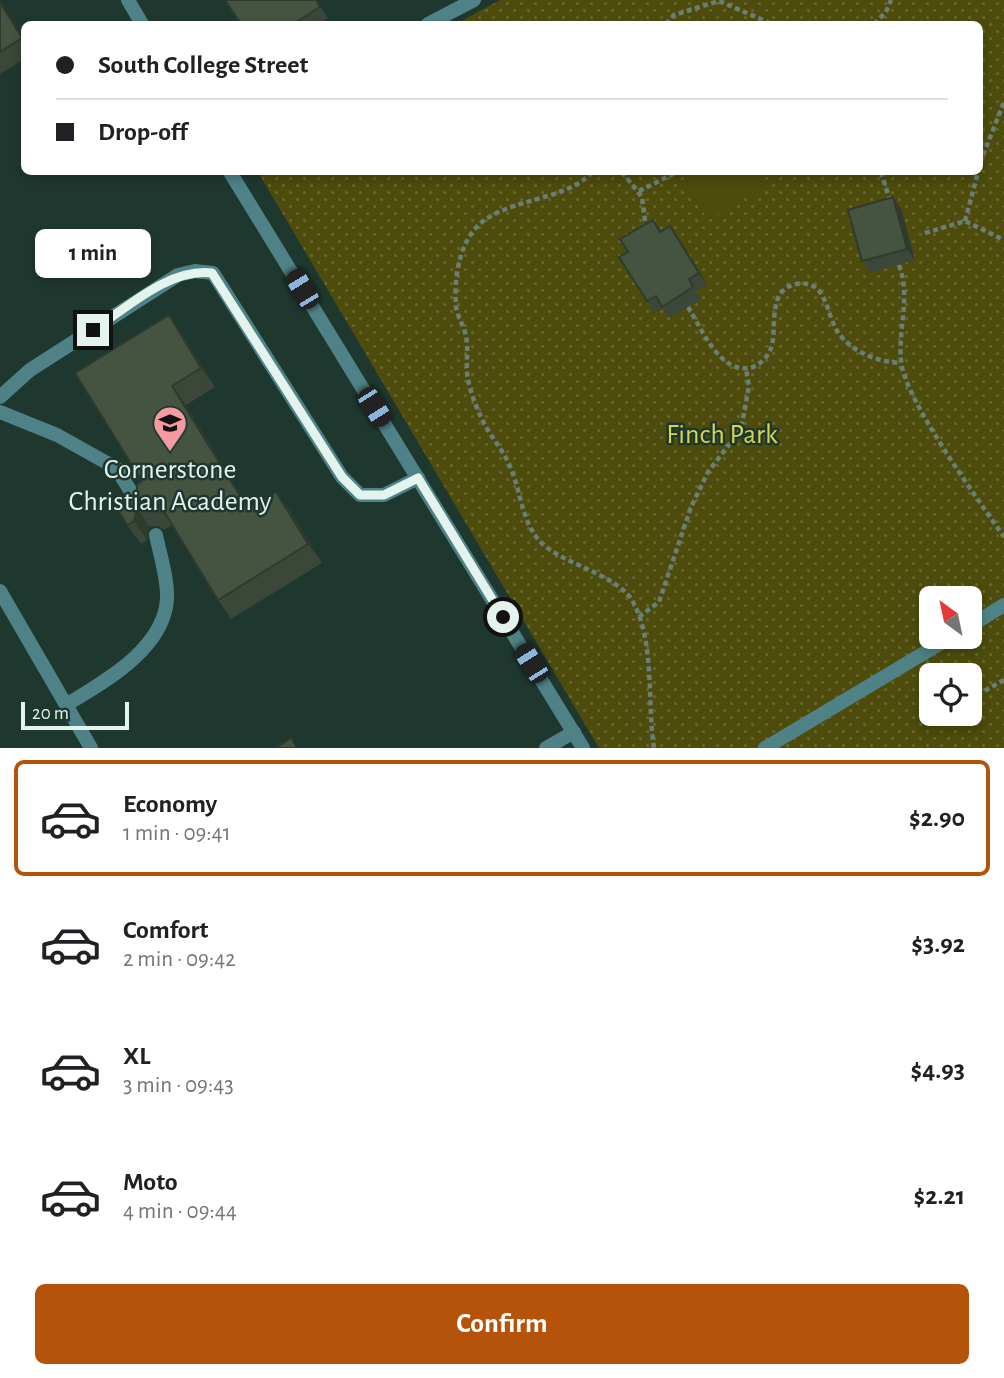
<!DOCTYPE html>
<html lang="en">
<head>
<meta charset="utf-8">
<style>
	:root { --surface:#fff; --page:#f6f6f6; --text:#202124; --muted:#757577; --line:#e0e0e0; --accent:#b45309 }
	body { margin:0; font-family:"Alegreya Sans",sans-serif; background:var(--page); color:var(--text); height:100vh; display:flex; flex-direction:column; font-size:26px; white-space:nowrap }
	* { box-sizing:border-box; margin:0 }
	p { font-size:23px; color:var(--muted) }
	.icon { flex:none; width:38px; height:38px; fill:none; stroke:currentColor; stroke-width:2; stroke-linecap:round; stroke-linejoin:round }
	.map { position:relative; height:748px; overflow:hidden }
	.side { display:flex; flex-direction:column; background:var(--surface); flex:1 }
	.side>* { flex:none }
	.top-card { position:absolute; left:21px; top:21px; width:962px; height:154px; border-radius:10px; box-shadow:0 4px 10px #0003; display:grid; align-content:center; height:154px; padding:0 35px; background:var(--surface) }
	.needle { width:46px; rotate:327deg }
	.tools { position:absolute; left:919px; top:586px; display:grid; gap:14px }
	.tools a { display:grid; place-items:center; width:63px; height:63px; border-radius:10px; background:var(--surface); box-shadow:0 4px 10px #0003; font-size:35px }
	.scale { position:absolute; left:21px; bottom:18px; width:108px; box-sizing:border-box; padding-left:7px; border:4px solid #e4f3ed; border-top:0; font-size:19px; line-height:24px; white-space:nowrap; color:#e4f3ed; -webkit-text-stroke:5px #1f382f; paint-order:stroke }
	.end { position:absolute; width:32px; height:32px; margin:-16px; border:9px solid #e4f3ed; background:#111; box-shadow:0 0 0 4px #111 }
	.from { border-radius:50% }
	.bubble { position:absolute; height:49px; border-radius:10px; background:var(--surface); box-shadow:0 4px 10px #0003; font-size:23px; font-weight:600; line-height:49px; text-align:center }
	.car { position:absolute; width:21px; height:42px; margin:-21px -10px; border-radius:9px; box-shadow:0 0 5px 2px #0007; background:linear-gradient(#222 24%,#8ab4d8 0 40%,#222 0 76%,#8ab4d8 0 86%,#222 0) }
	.top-card b { display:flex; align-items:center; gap:24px; height:66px; font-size:26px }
	.top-card b+b { border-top:2px solid var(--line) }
	.top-card i { width:18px; height:18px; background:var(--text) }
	ul { padding:12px 0 0; list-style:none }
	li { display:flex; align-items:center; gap:21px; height:116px; margin:0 14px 10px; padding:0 21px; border:4px solid transparent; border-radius:10px }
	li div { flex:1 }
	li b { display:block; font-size:26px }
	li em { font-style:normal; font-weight:600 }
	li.active { border-color:var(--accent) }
	li>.icon { width:63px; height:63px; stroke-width:1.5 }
	.cta { display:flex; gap:14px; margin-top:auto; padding:14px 35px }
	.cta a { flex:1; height:80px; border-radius:10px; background:var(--accent); color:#fff; font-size:28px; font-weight:600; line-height:80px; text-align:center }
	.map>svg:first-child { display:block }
	.grass { fill:url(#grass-dots); fill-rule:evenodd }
	.garden { fill:#4d4c0c }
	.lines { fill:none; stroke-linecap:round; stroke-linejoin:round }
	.path { stroke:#6a7f77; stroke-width:4.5; stroke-dasharray:5 3.5; stroke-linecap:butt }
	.lane { stroke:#4f8286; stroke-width:14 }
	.street { stroke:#4f8286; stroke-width:14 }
	.wall { fill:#3b4738 }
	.shaded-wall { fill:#303a2e }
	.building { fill:#455341; stroke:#303a2e; stroke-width:2 }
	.route { stroke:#e4f3ed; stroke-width:9 }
	.labels { text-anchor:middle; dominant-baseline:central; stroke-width:5; stroke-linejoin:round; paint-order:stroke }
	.park-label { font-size:28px; fill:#d6d54e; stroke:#1f382f }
	.poi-label { font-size:28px; fill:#e4f3ed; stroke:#1f382f }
</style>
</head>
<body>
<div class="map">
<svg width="1004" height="748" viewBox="0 0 1004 748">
	<defs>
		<pattern id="grass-dots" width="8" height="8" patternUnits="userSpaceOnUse" patternTransform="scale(1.75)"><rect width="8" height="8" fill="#4d4c0c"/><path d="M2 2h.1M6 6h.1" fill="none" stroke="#666630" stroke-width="1.8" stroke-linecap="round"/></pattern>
	</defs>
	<rect width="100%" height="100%" fill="#1f382f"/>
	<!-- grass -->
	<path class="grass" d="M500 0H1004V748H599L258 172H980V24H456ZM931 598H970V637H931ZM931 676H970V714H931Z"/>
	<!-- garden -->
	<path class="garden" d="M680 172H761L769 184 708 220Z"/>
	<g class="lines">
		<!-- path -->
		<path class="path" d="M666 24 674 15 719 1 772 24
			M874 24 886 12 891 0
			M980 163 1004 102
			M592 172C565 203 501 197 474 230 458 250 454 281 456 306 457 316 464 326 466 336 469 350 465 365 468 379 470 391 476 407 482 419 490 437 504 450 511 469 521 492 521 517 537 538 559 565 616 572 633 602 655 642 647 703 654 748
			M622 172 642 197 646 229
			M881 172 890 201
			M639 191 677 172
			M965 221 978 172
			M925 233 965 221 1004 240
			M899 265C911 297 898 327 901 361 904 399 980 502 1004 537
			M688 307C702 329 721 377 753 367 761 364 768 356 771 348 778 328 766 290 796 284 829 278 825 317 840 335 854 353 879 362 901 363
			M639 617 659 602 691 507 708 472 741 429 749 386 746 369
			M970 699 1004 680"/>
		<!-- lane -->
		<path class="lane" d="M0 397 30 370 178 275 195 271 213 273 342 477 360 495H384L418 478
			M0 412 57 435 116 468 142 509
			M970 626 1004 605
			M66 705C104 682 164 649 167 599 168 579 160 555 156 535
			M546 748 574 732
			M765 748 951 637"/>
		<!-- street -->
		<path class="street" d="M128 0 142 24
			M428 24 474 0
			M230 172 583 748
			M0 591 91 748"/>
	</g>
	<!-- wall -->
	<path class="wall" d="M0 0 24 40V59L0 74Z
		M316 0 328 18 318 24H241Z
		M901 209 915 260 870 273 862 261Z
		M661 232 678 237 707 284 697 291 701 299 670 318 663 308 655 313 647 301Z
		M169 315 182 334 215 387 186 405 249 509 276 492 290 511 322 563 231 619 218 600 172 525 164 530 158 526 150 527 147 540 141 544 127 525 125 499 133 498 137 494 142 481Z"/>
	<!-- shaded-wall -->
	<path class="shaded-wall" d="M0 0 24 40V42L0 2Z
		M893 197 901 209 915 260 907 249Z
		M670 226 678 237 707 284 699 273Z
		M169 315 182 334 215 387 201 368Z
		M172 386 186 405 261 529 248 509Z
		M276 492 290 511 322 563 308 544Z
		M137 508 150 527 147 540 134 521Z"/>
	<!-- building -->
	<path class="building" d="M225 0H316L320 7 293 24H241Z
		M0 2 22 38 0 52Z
		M893 197 907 249 862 261 848 210Z
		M653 220 660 232 670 226 699 273 689 279 693 287 662 307 656 296 647 301 619 257 628 252 620 239Z
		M169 315 201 368 172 386 248 509 276 492 308 544 218 600 160 505 151 511 145 506 137 508 134 521 127 525 112 499 120 495 125 499 133 498 137 494V485L142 481 75 373Z
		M291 738 297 748H276Z"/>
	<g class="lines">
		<!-- route -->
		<path class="route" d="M93 330C128 307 169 268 212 273L342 477 360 495H384L418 478 503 617"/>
	</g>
	<!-- icons -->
	<defs>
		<g id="school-pin" transform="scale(1.75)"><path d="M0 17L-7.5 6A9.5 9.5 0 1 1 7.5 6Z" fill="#f49aa0" stroke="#1f382f"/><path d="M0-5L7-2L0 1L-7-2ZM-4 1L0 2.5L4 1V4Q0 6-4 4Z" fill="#111"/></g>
	</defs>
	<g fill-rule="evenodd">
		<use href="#school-pin" x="170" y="423"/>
	</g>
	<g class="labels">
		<!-- park labels -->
		<g class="park-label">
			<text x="722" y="435">Finch Park</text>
		</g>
		<!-- poi labels -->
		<g class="poi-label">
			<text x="170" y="470">Cornerstone<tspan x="170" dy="32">Christian Academy</tspan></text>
		</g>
	</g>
</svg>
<div class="tools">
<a><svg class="needle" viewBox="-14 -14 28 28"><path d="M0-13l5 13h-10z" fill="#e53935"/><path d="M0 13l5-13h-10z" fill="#757577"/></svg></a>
<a><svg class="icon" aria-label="locate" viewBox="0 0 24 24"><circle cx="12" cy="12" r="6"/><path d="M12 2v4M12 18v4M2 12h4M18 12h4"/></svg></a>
</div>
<div class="scale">20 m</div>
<i class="end from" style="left:503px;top:617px"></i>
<i class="end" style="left:93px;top:330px"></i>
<div class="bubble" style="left:35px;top:229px;width:116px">1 min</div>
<i class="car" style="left:302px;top:289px;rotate:329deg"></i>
<i class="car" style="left:374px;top:407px;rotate:148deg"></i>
<i class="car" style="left:531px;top:663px;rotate:328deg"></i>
<div class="top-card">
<b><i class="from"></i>South College Street</b>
<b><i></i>Drop-off</b>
</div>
</div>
<section class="side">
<ul>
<li class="active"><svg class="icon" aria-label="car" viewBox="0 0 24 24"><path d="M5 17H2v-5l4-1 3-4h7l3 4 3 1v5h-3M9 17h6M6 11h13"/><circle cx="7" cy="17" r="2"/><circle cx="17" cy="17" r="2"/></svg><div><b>Economy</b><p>1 min · 09:41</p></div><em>$2.90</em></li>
<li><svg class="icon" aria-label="car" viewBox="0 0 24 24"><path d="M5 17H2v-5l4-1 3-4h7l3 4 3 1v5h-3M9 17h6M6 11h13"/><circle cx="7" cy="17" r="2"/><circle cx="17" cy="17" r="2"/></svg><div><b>Comfort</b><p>2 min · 09:42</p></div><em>$3.92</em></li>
<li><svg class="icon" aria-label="car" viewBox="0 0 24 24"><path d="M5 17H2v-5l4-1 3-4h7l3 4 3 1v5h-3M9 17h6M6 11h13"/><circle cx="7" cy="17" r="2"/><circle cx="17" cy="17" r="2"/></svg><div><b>XL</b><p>3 min · 09:43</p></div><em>$4.93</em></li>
<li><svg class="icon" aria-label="car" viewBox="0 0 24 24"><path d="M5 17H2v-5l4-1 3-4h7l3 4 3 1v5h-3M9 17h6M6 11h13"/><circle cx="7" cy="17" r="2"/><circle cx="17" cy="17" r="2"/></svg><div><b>Moto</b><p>4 min · 09:44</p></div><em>$2.21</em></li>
</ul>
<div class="cta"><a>Confirm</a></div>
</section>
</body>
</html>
